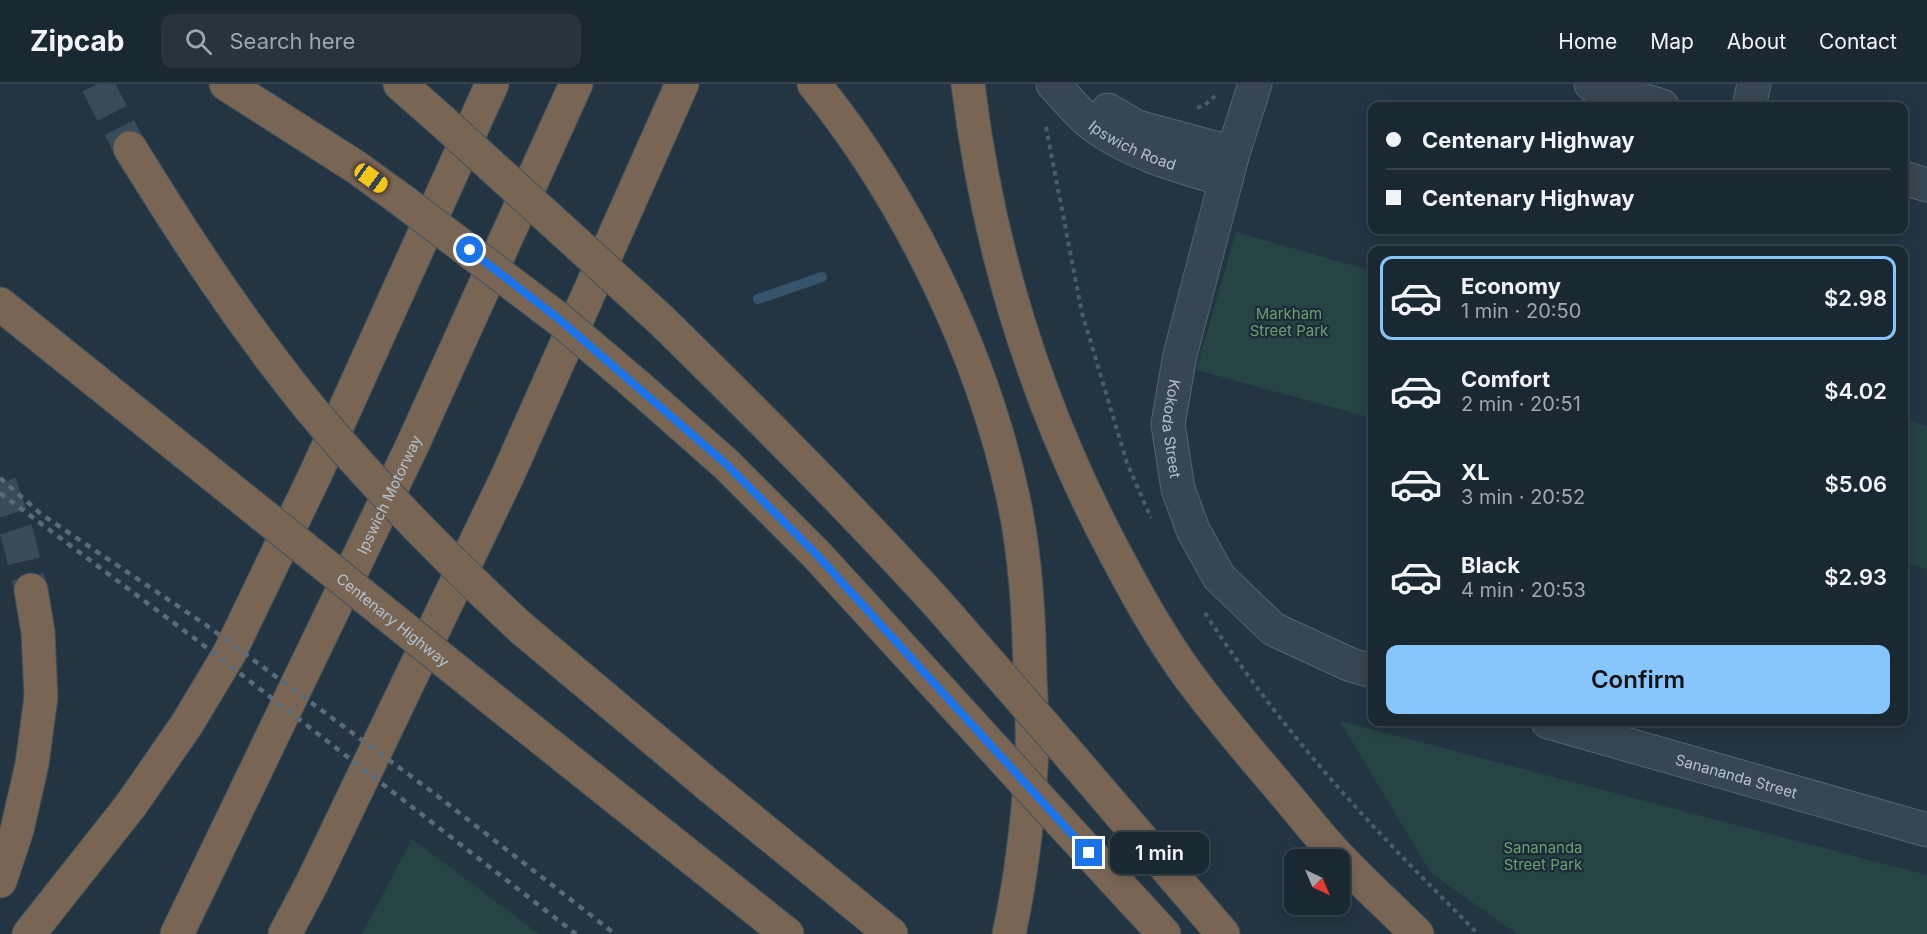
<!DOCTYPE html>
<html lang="en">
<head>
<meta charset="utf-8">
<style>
	:root { --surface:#1a2832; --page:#27343e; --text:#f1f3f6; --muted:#9fa6ac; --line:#38444d; --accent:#87c5ff }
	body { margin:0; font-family:Inter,sans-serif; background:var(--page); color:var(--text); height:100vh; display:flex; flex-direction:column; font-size:22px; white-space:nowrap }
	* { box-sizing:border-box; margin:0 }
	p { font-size:20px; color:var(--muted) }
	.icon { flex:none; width:33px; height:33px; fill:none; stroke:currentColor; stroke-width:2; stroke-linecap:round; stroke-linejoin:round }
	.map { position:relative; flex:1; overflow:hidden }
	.details { position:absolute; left:1368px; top:162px; width:540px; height:480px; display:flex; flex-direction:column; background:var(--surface); border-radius:12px; box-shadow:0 3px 15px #0003,0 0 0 2px var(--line) }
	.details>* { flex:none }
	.banner { position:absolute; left:1368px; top:18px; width:540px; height:132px; border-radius:12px; box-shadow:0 3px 15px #0003,0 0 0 2px var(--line); display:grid; align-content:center; height:132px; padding:0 18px; background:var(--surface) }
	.needle { width:39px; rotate:136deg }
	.tools { position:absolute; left:1284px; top:765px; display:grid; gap:12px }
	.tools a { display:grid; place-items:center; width:66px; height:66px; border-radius:12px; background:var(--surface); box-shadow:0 3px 15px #0003,0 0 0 2px var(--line); font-size:30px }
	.end { position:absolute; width:27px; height:27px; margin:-14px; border:8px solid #1a73e8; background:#fff; box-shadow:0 0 0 3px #fff }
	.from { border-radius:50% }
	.bubble { position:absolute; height:42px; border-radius:12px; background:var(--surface); box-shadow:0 3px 15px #0003,0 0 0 2px var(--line); font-size:20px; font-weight:600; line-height:42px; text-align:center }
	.car { position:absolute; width:18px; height:36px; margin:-18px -9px; border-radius:8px; box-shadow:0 0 4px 2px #0007; background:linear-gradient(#f5c518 24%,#345 0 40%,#f5c518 0 76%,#345 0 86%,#f5c518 0) }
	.banner b { display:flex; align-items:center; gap:21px; height:57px; font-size:22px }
	.banner b+b { border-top:2px solid var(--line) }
	.banner i { width:15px; height:15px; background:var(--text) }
	ul { padding:10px 0 0; list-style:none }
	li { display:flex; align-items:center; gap:18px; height:84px; margin:0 12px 9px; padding:0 6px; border:3px solid transparent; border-radius:12px }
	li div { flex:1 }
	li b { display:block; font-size:22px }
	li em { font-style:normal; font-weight:600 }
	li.active { border-color:var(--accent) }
	li>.icon { width:54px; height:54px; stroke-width:1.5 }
	.primary-button { display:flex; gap:12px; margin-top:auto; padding:12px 18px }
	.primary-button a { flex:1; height:69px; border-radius:12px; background:var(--accent); color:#111; font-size:24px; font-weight:600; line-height:69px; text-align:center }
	header { display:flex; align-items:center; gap:36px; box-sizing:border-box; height:84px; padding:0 30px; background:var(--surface); border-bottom:2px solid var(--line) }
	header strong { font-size:28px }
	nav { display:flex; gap:33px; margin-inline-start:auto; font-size:21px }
	.search { width:420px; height:54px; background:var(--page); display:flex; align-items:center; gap:15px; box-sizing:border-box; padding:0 21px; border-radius:12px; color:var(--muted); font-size:22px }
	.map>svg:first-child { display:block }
	.green { fill:#254443 }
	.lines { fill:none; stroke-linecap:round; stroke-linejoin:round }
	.stream { stroke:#35536b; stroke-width:10 }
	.highway-tunnel { stroke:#394a58; stroke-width:33; stroke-dasharray:33 16; stroke-linecap:butt }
	.minor-casing { stroke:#55646f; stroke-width:35 }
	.highway-casing { stroke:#42515c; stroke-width:35 }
	.path { stroke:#456161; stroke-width:4; stroke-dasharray:4.5 4.5; stroke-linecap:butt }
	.minor { stroke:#374652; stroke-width:33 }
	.highway { stroke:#796554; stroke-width:33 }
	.rail { stroke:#596b79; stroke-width:4.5; stroke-dasharray:6 6; stroke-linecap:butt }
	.highway-bridge-casing { stroke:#42515c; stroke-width:35; stroke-linecap:butt }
	.highway-bridge { stroke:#796554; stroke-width:33 }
	.route { stroke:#1a73e8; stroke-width:8 }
	.labels { text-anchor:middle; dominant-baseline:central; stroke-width:4.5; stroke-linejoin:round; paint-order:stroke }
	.street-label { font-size:15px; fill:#b4c1cc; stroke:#1c2b37 }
	.park-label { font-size:15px; fill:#69a06e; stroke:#1c2b37 }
</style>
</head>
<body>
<header>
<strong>Zipcab</strong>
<div class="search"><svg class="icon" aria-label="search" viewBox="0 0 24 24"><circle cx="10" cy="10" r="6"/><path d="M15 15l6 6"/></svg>Search here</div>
<nav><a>Home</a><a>Map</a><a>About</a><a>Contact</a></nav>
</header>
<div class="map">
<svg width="1927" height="850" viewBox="0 0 1927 850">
	<rect width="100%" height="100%" fill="#233543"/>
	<!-- green -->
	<path class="green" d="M1236 148 1372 187V334L1196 286Z
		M1904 336 1927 342V485L1904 479Z
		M1340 637 1927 791V850H1517L1431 789Z
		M412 755 539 850H362Z"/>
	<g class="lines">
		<!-- stream -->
		<path class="stream" d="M758 215 822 193"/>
		<!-- highway-tunnel -->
		<path class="highway-tunnel" d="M97 0 130 64
			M0 399 18 453 31 506"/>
		<!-- minor casing -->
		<g class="minor-casing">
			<g id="minor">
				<path id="s1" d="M1053 0C1068 16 1082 34 1100 46 1139 72 1182 83 1226 96"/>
				<path id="s2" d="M1255 0 1233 69 1180 271 1168 340 1178 405 1193 446 1219 493 1273 545 1351 581 1372 587"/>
				<path d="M1591 0 1662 22"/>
				<path d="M1749 22 1754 0"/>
				<path d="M1108 26 1137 43 1233 69"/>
				<path d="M1904 94 1927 101"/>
				<path id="s3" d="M1548 638 1927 746"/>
			</g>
		</g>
		<!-- highway casing -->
		<g class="highway-casing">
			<g id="highway">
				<path d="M226 0 356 83 403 117"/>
				<path d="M400 0 441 36"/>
				<path d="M814 0C907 114 982 269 1013 413 1026 472 1029 533 1030 593 1031 617 1033 642 1032 666 1029 727 1022 790 1009 850"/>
				<path d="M968 0C988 166 1038 326 1117 473 1138 513 1161 554 1188 591 1218 632 1252 671 1285 710 1302 730 1318 751 1336 770 1362 798 1390 823 1417 850"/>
				<path d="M130 64C186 155 241 239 309 323"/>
				<path d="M0 220 259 428"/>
				<path d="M661 236C756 329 850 423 939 521"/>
				<path d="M633 298 726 380 817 471 935 600"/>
				<path d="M520 543 712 704 891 850"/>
				<path d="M487 611 787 850"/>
				<path d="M1061 661 1223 850"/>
				<path d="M1059 736 1164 850"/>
				<path d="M0 797 17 746 32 680 41 613 38 548 31 506"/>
				<path d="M29 850 131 721 187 640 229 570 316 389 492 0"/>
				<path id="s4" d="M177 850 412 362 576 0"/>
				<path d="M285 850 312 799 507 393 682 0"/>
			</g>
		</g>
		<!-- path -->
		<path class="path" d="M1197 24 1205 21 1215 12
			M1046 43 1082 229 1127 379 1151 434
			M1205 529C1255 606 1313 678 1376 745 1409 781 1444 815 1478 850"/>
		<!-- minor -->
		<use href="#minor" class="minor"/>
		<!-- highway -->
		<use href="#highway" class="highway"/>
		<!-- rail -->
		<path class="rail" d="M0 394 41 430 206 541 431 707 615 850
			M0 409 198 557 576 850"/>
		<!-- highway-bridge casing -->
		<g class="highway-bridge-casing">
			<g id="highway-bridge">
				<path d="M441 36 661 236"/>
				<path d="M403 117 560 236 633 298"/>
				<path d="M309 323C374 401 445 473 520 543"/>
				<path id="s5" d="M259 428 487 611"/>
				<path d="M939 521 1061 661"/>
				<path d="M935 600 1059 736"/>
			</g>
		</g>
		<!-- highway-bridge -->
		<use href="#highway-bridge" class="highway-bridge"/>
	</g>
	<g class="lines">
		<!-- route -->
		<path class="route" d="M470 166 560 236 726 380 817 471 1089 769"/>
	</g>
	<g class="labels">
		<!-- street labels -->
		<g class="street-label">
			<text stroke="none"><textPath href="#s1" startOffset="102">Ipswich Road</textPath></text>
			<text stroke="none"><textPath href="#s2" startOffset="356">Kokoda Street</textPath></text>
			<text stroke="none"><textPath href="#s4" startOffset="488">Ipswich Motorway</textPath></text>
			<text stroke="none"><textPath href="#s5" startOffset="172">Centenary Highway</textPath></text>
			<text stroke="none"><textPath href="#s3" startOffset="196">Sanananda Street</textPath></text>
		</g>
		<!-- park labels -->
		<g class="park-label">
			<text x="1289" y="229">Markham<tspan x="1289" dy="17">Street Park</tspan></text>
			<text x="1543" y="763">Sanananda<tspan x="1543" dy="17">Street Park</tspan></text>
		</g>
	</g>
</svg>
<div class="tools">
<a><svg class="needle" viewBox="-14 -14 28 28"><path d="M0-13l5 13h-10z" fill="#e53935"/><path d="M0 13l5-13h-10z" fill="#9fa6ac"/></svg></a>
</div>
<i class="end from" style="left:470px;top:166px"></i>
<i class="end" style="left:1089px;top:769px"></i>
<div class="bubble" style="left:1110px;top:748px;width:99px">1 min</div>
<i class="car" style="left:371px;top:94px;rotate:126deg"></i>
<div class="banner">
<b><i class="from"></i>Centenary Highway</b>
<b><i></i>Centenary Highway</b>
</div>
<section class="details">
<ul>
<li class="active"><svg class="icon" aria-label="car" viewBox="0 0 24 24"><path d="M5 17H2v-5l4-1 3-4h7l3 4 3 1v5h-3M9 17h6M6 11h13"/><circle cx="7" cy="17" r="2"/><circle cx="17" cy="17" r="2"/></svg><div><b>Economy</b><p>1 min · 20:50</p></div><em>$2.98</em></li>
<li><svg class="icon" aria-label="car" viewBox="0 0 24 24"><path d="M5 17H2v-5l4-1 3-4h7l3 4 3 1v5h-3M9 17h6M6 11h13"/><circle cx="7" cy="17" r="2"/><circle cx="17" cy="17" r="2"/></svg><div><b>Comfort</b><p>2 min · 20:51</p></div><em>$4.02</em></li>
<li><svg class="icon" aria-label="car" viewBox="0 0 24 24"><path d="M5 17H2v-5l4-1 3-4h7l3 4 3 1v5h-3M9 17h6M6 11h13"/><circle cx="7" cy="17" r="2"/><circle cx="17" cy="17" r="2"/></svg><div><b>XL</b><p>3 min · 20:52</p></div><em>$5.06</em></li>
<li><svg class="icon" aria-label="car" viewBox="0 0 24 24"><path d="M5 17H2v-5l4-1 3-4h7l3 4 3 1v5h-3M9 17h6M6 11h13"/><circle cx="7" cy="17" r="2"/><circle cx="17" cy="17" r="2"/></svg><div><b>Black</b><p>4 min · 20:53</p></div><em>$2.93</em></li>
</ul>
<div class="primary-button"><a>Confirm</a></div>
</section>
</div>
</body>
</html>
